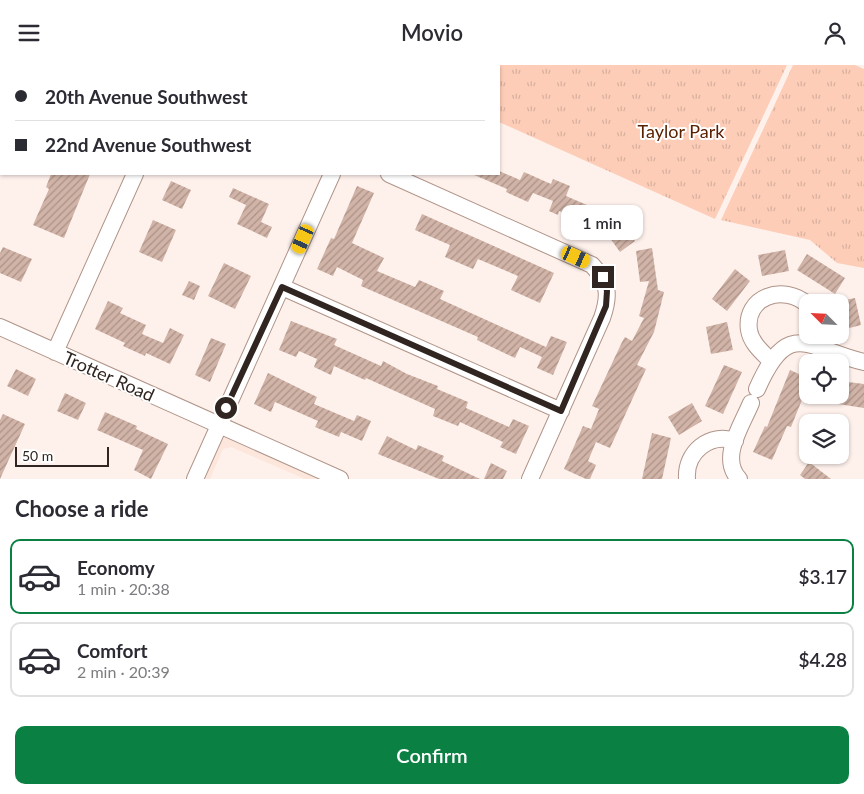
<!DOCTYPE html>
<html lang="en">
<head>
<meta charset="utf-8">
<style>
	:root { --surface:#fff; --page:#f2f2f3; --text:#2b2b33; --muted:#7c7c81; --line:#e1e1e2; --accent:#0b8043 }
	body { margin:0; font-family:Lato,sans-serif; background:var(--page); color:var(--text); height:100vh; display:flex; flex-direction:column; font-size:19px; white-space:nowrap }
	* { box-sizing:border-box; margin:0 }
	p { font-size:16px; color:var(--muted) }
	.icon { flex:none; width:28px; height:28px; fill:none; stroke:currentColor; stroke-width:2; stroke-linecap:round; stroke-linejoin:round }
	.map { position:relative; height:414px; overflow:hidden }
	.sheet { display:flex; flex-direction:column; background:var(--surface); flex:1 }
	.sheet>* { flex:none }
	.guide { position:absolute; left:0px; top:0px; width:500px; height:110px; box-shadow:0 1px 4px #0004; display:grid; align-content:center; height:110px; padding:0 15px; background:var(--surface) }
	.needle { width:32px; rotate:294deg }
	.buttons { position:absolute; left:799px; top:229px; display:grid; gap:10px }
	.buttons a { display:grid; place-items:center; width:50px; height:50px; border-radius:10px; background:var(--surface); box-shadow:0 1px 4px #0004; font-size:25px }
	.scale { position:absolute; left:15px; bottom:12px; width:94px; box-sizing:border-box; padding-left:5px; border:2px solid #302520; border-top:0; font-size:14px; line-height:18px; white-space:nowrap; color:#302520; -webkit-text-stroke:4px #fff; paint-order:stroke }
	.end { position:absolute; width:22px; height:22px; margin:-11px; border:6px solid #302520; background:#fff; box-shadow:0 0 0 2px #fff }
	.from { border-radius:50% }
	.bubble { position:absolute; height:35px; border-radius:10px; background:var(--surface); box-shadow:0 1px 4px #0004; font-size:16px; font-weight:600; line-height:35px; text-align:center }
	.car { position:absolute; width:15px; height:30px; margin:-15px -8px; border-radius:6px; box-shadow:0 0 4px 1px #0007; background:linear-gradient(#f5c518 24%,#345 0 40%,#f5c518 0 76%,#345 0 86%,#f5c518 0) }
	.guide b { display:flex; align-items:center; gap:18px; height:48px; font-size:19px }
	.guide b+b { border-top:1px solid var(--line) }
	.guide i { width:12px; height:12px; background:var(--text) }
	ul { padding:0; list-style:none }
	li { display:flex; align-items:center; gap:15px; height:75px; margin:0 10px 8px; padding:0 5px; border:2px solid var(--line); border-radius:10px }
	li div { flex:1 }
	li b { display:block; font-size:19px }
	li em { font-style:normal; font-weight:600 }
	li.selected { border-color:var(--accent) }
	li>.icon { width:45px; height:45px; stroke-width:1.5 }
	h2 { padding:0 15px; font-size:22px; line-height:60px }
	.button { display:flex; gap:10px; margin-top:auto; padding:10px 15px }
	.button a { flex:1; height:58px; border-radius:10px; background:var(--accent); color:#fff; font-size:20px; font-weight:600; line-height:58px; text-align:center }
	header { display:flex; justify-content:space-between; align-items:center; height:65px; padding:0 15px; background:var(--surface); font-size:22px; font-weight:600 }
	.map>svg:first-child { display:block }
	.built { fill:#fde6dc }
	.park { fill:url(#park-tufts) }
	.building { fill:url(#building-hatch) }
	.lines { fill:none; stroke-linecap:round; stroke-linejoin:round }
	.minor-casing { stroke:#b09488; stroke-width:18 }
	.minor { stroke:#fff; stroke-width:16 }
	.route { stroke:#302520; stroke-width:6 }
	.labels { text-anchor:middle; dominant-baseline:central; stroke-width:4; stroke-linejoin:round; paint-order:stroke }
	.park-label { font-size:18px; fill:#5a2000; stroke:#fff }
	.street-label { font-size:18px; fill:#302520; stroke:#fff }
</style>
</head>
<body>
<header><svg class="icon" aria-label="menu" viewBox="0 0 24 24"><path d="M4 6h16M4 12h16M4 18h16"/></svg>Movio<svg class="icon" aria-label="person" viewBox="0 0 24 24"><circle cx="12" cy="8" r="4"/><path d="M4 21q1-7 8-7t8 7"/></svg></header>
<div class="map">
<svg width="864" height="414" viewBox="0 0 864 414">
	<defs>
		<pattern id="park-tufts" width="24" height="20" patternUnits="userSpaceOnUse" patternTransform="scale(1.25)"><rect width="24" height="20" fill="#fdcdb8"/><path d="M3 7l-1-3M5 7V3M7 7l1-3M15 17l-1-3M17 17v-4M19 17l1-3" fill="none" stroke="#d9b09e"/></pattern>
		<pattern id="building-hatch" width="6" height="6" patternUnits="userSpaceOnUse" patternTransform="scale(1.25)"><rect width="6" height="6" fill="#d1b4a7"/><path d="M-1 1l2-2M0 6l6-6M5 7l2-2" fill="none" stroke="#aa9288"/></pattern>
	</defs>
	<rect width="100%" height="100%" fill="#fef1ec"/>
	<!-- built -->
	<path class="built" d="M224 370 324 414H305L231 382 223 384 210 414H204Z"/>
	<!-- park -->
	<path class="park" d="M395 0H787L715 154 499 57V1Z
		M793 0H855L864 4V203L837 198 810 175 721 155Z"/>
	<!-- building -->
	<path class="building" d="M499 106 520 115 524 107 551 119 553 114 570 121 566 131 601 146 595 161 559 146 558 150 549 146 553 136 533 128 528 137 506 127 507 124 472 109H499Z
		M51 109H90L64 173 33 160 49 124 46 122Z
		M171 116 191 125 182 144 162 135Z
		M357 121 374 128 352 178 384 193 377 206 415 222 419 215 444 226 440 234 546 282 551 271 567 277 553 310 537 303 542 292 520 282 515 293 477 275 478 272 361 221 363 215 337 202 333 211 317 204 331 173 334 174Z
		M233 123 269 139 261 157 272 162 267 173 237 159 246 140 229 132Z
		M422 149 554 208 540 238 511 225 518 211 478 194 473 204 445 192 450 180 415 165Z
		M616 151 635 176 620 187 602 162Z
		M153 155 176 165 162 197 139 187Z
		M3 182 32 194 21 217 0 208V188Z
		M652 183 658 225 664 227 654 267 637 300 646 304 610 383 596 377 588 396 596 400 590 414H586L564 404 583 361 591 364 599 344 592 341 622 277 625 272 632 276 644 253 639 251 649 216 640 217 636 186Z
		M785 185 789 206 762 211 758 190Z
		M807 189 845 213 835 229 797 205Z
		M224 198 251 211 235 244 208 231Z
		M735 204 750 216 727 246 712 234Z
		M189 216 200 221 194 235 182 230Z
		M855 233 861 260 842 265 840 236Z
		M108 236 123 243 120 248 146 260 142 269 163 278 170 263 184 270 170 299 146 288 145 291 123 281 125 278 95 264Z
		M291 256 337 274 334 280 381 301 383 296 407 309 438 321 437 324 468 337 466 343 509 362 513 354 529 361 516 389 500 382 503 377 460 357 458 361 433 351 435 344 366 313 365 315 334 301 331 310 314 302 317 294 299 286 296 292 279 285Z
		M727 257 733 285 711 289 706 262Z
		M211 273 226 279 210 317 195 310Z
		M724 300 742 307 723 349 705 341Z
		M16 304 36 314 28 331 7 321Z
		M790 305 808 313V320L791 362 787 361 772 395 753 387 765 361 767 362Z
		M268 308 317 332 314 339 354 356 357 350 371 356 362 376 341 367 339 372 315 362 318 356 275 337 271 347 254 339Z
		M840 316 864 319V343L818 336V330H840Z
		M65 328 86 338 78 355 57 346Z
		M692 338 702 356 679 370 668 352Z
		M105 347 137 361 136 364 168 379 151 414 134 405 143 385 97 365Z
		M3 349 25 359 0 414V355Z
		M652 368 671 373 662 414H642Z
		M387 371 416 385 418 380 444 391 442 396 480 414H439L378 389Z
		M809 397 831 414H805L800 410Z
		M491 398 507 406 503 414H484Z"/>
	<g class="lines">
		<!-- minor casing -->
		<g class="minor-casing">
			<path id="minor" d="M299 0 302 1
				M183 1 184 0
				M380 1 381 0
				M389 109 592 200C609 218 610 230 602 253L530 414
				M282 222 561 346
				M0 262 340 414
				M55 287 135 109
				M771 296C762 287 751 278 749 265 744 232 783 218 808 240
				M757 324C789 252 806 283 864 297
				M195 414 332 109
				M687 414C685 387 710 367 735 376
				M739 414C719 393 742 360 751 338"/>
		</g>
		<!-- minor -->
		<use href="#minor" class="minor"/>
	</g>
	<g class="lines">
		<!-- route -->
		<path class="route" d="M226 343 282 222 561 346 606 241 607 226 603 212"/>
	</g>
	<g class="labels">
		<!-- park labels -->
		<g class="park-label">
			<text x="681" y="66">Taylor Park</text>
		</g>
		<!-- street labels -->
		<g class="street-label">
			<text transform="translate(109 311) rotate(24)">Trotter Road</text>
		</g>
	</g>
</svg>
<div class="buttons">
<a><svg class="needle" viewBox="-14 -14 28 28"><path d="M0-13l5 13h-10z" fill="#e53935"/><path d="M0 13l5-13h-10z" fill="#7c7c81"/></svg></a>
<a><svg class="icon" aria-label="locate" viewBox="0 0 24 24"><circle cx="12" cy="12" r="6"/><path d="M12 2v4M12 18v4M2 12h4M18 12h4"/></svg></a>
<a><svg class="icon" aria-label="layers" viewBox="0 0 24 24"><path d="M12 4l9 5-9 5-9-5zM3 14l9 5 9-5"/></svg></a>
</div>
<div class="scale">50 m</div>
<i class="end from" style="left:226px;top:343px"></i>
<i class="end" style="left:603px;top:212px"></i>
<div class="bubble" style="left:561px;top:140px;width:82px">1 min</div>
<i class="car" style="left:303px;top:174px;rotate:204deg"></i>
<i class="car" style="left:576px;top:192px;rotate:114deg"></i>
<div class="guide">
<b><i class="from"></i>20th Avenue Southwest</b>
<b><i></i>22nd Avenue Southwest</b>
</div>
</div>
<section class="sheet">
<h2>Choose a ride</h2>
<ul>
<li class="selected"><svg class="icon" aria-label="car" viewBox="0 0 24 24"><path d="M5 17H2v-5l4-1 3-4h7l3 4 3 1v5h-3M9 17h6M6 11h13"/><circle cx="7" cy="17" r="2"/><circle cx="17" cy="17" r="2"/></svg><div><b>Economy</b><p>1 min · 20:38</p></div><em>$3.17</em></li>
<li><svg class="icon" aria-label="car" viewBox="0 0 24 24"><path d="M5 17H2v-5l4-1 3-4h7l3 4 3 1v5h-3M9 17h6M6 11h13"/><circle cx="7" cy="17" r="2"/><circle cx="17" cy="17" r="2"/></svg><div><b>Comfort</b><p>2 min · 20:39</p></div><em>$4.28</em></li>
</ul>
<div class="button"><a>Confirm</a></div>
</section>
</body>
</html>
